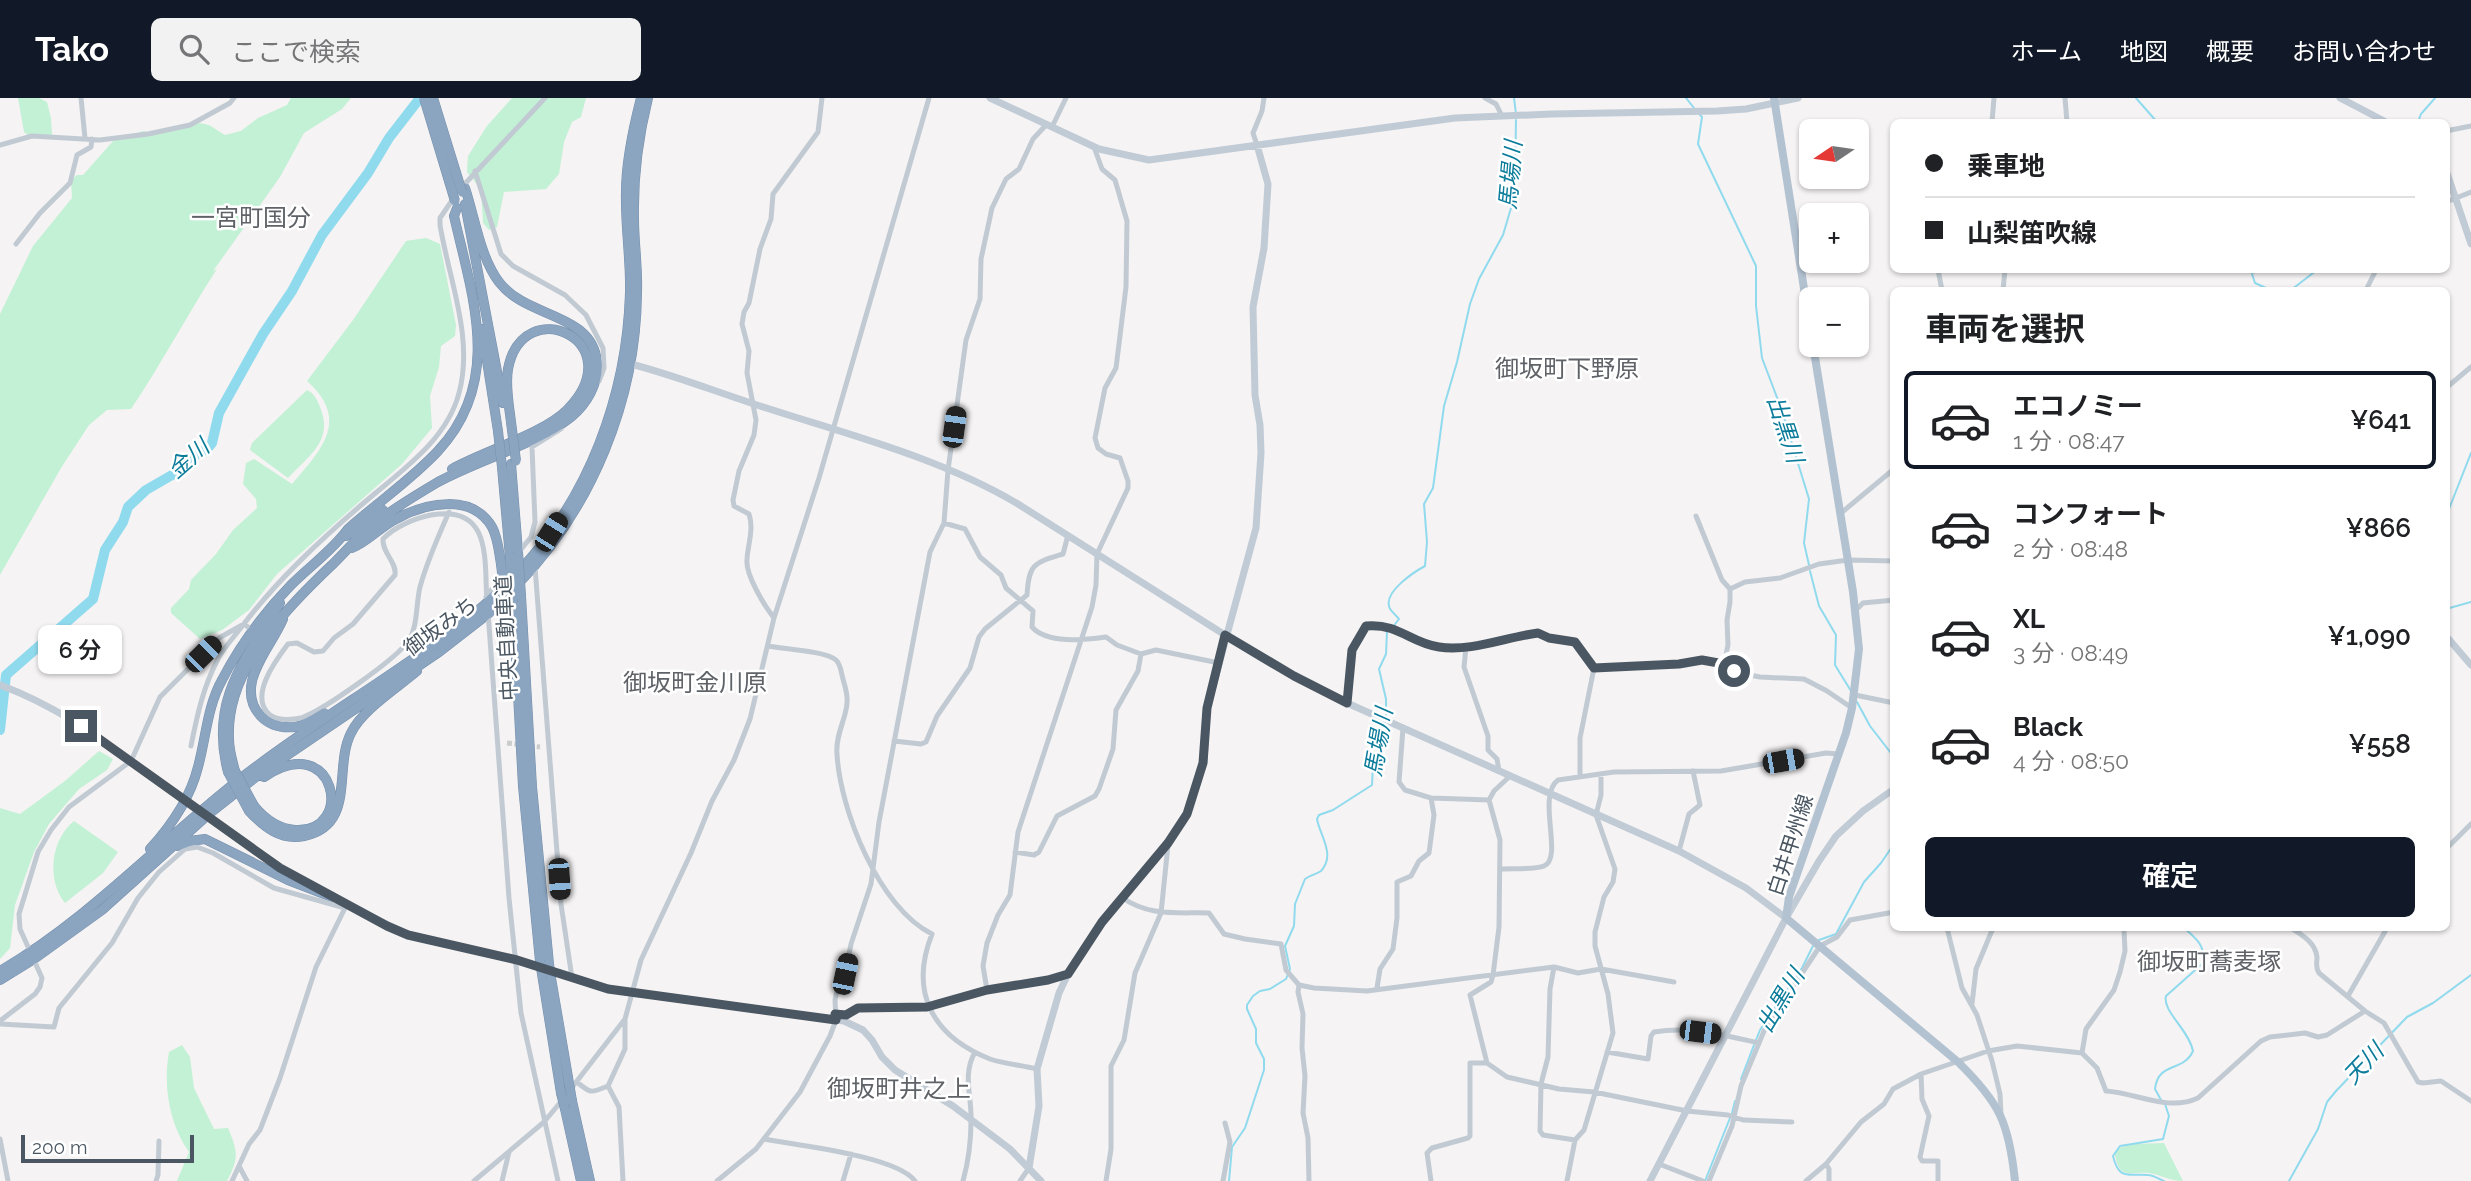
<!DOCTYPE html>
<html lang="ja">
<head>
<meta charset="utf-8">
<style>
	:root { --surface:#fff; --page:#f2f2f2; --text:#202124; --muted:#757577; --line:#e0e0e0; --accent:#111827 }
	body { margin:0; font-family:Raleway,"Noto Sans JP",sans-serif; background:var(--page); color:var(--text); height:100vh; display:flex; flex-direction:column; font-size:26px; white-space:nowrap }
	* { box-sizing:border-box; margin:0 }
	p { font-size:23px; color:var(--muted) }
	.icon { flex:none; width:38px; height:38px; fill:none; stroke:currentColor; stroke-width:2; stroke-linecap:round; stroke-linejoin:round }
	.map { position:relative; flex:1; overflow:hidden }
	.details { position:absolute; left:1890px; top:189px; width:560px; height:644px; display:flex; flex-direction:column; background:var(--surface); border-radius:10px; box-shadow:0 2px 5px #0004 }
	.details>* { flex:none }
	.banner { position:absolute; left:1890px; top:21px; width:560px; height:154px; border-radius:10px; box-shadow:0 2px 5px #0004; display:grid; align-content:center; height:154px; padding:0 35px; background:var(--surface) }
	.needle { width:46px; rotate:257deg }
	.controls { position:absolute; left:1799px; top:21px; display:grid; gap:14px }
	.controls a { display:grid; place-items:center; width:70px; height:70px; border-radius:10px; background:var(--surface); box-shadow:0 2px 5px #0004; font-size:35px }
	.scale { position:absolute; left:21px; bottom:18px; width:173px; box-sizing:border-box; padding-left:7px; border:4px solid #4a5661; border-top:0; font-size:19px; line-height:24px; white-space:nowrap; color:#4a5661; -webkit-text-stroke:5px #fff; paint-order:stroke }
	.end { position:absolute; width:32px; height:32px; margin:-16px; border:9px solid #4a5661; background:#fff; box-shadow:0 0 0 4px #fff }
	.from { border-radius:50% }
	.bubble { position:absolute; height:49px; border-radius:10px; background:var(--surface); box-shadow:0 2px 5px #0004; font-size:23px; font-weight:600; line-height:49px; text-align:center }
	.car { position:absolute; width:21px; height:42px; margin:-21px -10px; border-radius:9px; box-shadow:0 0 5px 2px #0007; background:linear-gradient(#222 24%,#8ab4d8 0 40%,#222 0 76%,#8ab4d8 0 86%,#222 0) }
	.banner b { display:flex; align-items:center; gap:24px; height:66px; font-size:26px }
	.banner b+b { border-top:2px solid var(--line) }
	.banner i { width:18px; height:18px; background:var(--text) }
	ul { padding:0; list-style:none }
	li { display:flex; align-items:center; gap:21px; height:98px; margin:0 14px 10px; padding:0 21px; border:4px solid transparent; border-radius:10px }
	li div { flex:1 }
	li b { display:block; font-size:26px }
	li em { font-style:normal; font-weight:600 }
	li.on { border-color:var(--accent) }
	li>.icon { width:63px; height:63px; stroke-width:1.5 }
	h2 { padding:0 35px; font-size:32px; line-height:84px }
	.cta { display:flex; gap:14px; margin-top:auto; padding:14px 35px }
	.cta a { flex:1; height:80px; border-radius:10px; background:var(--accent); color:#fff; font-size:28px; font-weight:600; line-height:80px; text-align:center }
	header { display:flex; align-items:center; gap:42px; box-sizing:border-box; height:98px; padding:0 35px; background:var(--accent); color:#fff }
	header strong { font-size:33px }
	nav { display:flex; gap:38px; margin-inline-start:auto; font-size:24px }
	.search { width:490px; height:63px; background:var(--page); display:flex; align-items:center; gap:18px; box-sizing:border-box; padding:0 24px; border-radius:10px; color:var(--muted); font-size:26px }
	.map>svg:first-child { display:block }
	.green { fill:#c3f1d5 }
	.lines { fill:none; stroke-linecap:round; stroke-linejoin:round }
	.stream { stroke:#90daee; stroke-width:2 }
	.river { stroke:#90daee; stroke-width:10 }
	.street-tunnel { stroke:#caccce; stroke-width:5; stroke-dasharray:5 2.5; stroke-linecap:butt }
	.highway-casing { stroke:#7690ad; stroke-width:10 }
	.street { stroke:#c1cad2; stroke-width:5 }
	.secondary { stroke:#c1cbd6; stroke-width:7 }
	.primary { stroke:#b3c2d1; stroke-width:8 }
	.highway { stroke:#8ba5c1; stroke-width:9 }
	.highway-bridge-casing { stroke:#7690ad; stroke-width:10; stroke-linecap:butt }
	.secondary-bridge { stroke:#c1cbd6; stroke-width:7 }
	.highway-bridge { stroke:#8ba5c1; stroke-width:9 }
	.route { stroke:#4a5661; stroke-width:9 }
	.labels { text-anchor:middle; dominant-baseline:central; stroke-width:5; stroke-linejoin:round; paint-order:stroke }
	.street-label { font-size:21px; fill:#4a5661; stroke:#fff }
	.water-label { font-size:23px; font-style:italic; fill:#0c7c9b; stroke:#fff }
	.quarter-label { font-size:24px; fill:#5f6368; stroke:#fff }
</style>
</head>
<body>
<header>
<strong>Tako</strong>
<div class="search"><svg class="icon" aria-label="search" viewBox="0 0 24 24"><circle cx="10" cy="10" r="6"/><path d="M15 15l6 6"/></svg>ここで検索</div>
<nav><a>ホーム</a><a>地図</a><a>概要</a><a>お問い合わせ</a></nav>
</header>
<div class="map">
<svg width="2471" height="1083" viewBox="0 0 2471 1083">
	<rect width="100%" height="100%" fill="#f5f3f3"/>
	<!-- green -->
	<path class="green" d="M18 0H39L47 4 51 20 52 37H28L24 34Z
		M291 0H351L342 11 304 35 280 79 213 173 217 171C187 217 162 265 131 311L107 312 89 327 61 370 0 477V216L33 148 72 100 71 82 77 77H83L114 42 143 33 158 36 200 25 209 27 225 37 241 33 258 20 287 7Z
		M512 0H586L581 19 572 24 564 44 559 76 546 91 504 94 497 129 489 132 483 125 481 91 467 74 468 58 487 28Z
		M426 140 440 146 456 227 455 238 441 248 439 269 430 298 432 330 402 366 277 476 249 512 222 532 200 541 171 515V510L189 491 191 482 216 456 233 432 257 410 256 401 243 386 246 365 254 361 292 386C321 352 351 322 307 283L353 222 406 143Z
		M307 292C315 296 317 302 320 309 334 343 309 357 288 380L250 352 252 345Z
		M99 653 113 661 107 672 79 691 49 726 34 754 15 807 10 850 0 861V710L20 716 65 683Z
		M74 723 118 754 103 775 65 805C46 782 51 741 74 723Z
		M182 947 190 959 194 990 214 1031 228 1030C238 1054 239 1060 227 1083H177L189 1054C169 1026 163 987 169 954Z
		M2164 1045 2183 1083C2170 1083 2161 1077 2149 1075 2131 1073 2119 1083 2115 1056L2119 1050 2132 1046Z"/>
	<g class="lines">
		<!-- stream -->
		<path class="stream" d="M1514 0 1516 16
			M1686 0 1694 10
			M2136 0 2157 24
			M1700 17 1702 19 1698 46 1756 168V208L1762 260 1781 310 1809 401 1804 445 1809 467
			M2418 24 2421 16 2435 0
			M2255 172 2252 176 2255 185 2266 190V192
			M2291 192 2317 172
			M2446 451 2449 411 2471 355
			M1810 473 1819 508 1836 537 1835 567 1851 593
			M2446 511 2471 504
			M1392 530 1399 521C1396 517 1389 512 1389 508 1385 493 1414 474 1425 468L1427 444 1424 406 1433 390 1444 308 1457 264 1470 206 1479 181 1503 137 1511 110 1515 81 1516 22
			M1857 604 1870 628 1894 659
			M1386 619V601L1379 571 1386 556 1387 533
			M1819 842 1836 836 1864 784 1881 765 1894 746
			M1756 942 1760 932 1802 870 1813 848
			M1741 981 1754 947
			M2161 1002 2155 991C2158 963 2183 975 2193 953 2189 932 2162 913 2166 898L2202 866C2207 849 2196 840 2184 830
			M1732 1015 1735 1003
			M1229 1083 1232 1049 1245 1030 1264 972V961L1256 945V931L1247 911V907L1253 898 1260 893 1270 891 1286 881 1290 871 1285 848 1294 828 1295 806 1305 781C1310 777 1317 776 1321 773 1336 757 1320 738 1317 721L1319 717 1333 712 1372 687 1373 667 1382 652 1386 624
			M1705 1083 1730 1020
			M2164 1083C2159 1081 2153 1077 2148 1077 2128 1075 2119 1083 2113 1058L2120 1048 2163 1041 2169 1018 2165 1006
			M2289 1083 2318 1031 2327 1004 2336 993 2407 919 2433 905 2471 877"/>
		<!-- river -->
		<path class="river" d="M0 632 6 577 93 501 105 452 123 424 128 409 146 392 172 377 184 363 207 351 212 345 219 315 263 236 292 193 322 137 368 75 389 40 420 0"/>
		<!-- street-tunnel -->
		<path class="street-tunnel" d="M507 645 540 649"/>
		<!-- highway casing -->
		<g class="highway-casing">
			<path id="highway" d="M465 106 503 305
				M482 231 498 333
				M511 366 518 454
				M502 369 510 459
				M452 371C484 353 543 336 567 312 634 244 523 192 508 271 505 288 509 307 511 324
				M346 438 383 412
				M352 450C369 443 381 428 398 420 426 405 472 395 492 429 498 440 499 454 501 466
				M517 475C589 401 627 297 630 195 631 162 625 128 626 94 626 63 633 31 641 0
				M517 487C592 410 636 302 637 195 638 170 634 145 634 121 633 80 638 40 648 0
				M521 498 532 689 549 866
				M513 504 523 688 540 863
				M506 510 509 540
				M283 521C274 542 257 561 252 583 246 612 267 632 295 629 306 627 316 620 324 615
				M235 673C232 662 229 652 229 641 225 572 287 509 334 465 343 456 351 447 360 438 383 417 411 400 438 384 478 362 537 346 571 319 587 306 599 285 597 264 592 214 527 221 499 184 480 159 475 120 465 90
				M228 674C209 602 245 562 280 505
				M254 708C264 720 278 731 295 732 356 736 336 630 264 679
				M249 713C264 729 281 743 304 738 357 727 333 670 351 635 362 612 397 590 417 573
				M177 748 190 743 205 741 288 782 332 799
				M150 751C172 727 190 701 198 669 206 640 207 609 222 582 240 547 264 515 291 487 310 468 333 452 348 431 378 404 411 382 438 353 503 283 473 201 454 118L457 110
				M0 873C91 820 162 741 245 677 294 639 347 606 398 571 437 545 475 519 507 485
				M542 876 561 995
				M551 880 569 985
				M0 882 34 861 102 812 210 715 261 675 439 554 488 516 507 497
				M572 1003 590 1083
				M565 1011 581 1083"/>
		</g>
		<!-- street -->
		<path class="street" d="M81 0 85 40
			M1485 0 1496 6 1502 18
			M2065 0 2067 24
			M1992 24 1994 0
			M1052 29 1066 0
			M2446 33 2471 28
			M0 47 32 38 100 42 148 36 190 27 230 5 234 0
			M1257 47 1253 35 1262 13 1264 0
			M475 73 501 156 513 168 565 197 586 217 603 250 604 270 599 283
			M461 90 545 0
			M2446 104 2471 94
			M16 146 40 115 70 85 77 57 91 49 92 41
			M1938 172 1942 192
			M2003 192 2005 172
			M2366 192 2376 172
			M2446 290 2471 269
			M449 414C438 439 427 463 420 489 416 505 418 527 409 542 398 560 322 613 301 620 292 622 278 623 270 617 248 599 276 562 288 546L297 545 314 554 323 553 334 540 353 526 395 477C397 464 382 455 383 441 394 429 415 420 431 417 493 406 484 463 487 505
			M1841 415 1894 371
			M1696 418 1722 482 1730 491V504L1727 522 1728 547 1724 566
			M944 425 965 431 980 459 1001 477 1006 490 1033 513 1032 529C1047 546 1084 542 1106 539L1117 547 1141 556 1156 552 1219 565
			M519 454 531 439 535 424 532 349 561 331
			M535 469 561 806 572 880
			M1730 491 1745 484 1780 480 1819 466 1848 462 1894 463
			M486 499 501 479
			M1855 513 1863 505 1894 502
			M488 514 509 800 521 915 558 1083
			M774 520C764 507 745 476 747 461 748 446 754 431 749 416L734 408 733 402 739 373 754 337 756 322 747 275 749 253 742 226 744 214 749 205 760 151 771 121 773 96 818 34 822 0
			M768 548C783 551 826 553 836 562 840 566 841 572 842 577 844 586 848 595 847 604 847 619 835 637 837 656 840 712 879 810 932 836 909 894 932 938 990 961 1004 966 1022 967 1037 971
			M1466 549 1464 569 1488 638V652L1497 661 1499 673
			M1594 570 1679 566 1702 562 1724 566 1734 574 1760 579 1804 581 1827 593 1852 610
			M1855 597 1894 605
			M1347 605 1352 552 1366 528C1398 525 1411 545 1439 549 1471 554 1506 539 1537 535L1549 540 1575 544 1594 570 1580 640V679
			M1403 630 1399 684 1405 692 1431 700 1489 702
			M894 643 921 646 926 644 937 618 970 570 979 539 985 531 1027 497C1029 465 1034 465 1063 456L1068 437
			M191 648C197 618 203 589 218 561 223 551 232 541 240 531 276 483 320 442 366 403 401 373 447 342 459 295 474 240 449 182 440 127V120L453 101
			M1510 678 1494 693 1489 702 1500 742 1499 829 1493 877 1491 884 1470 897 1487 965 1507 979 1559 991 1594 994 1687 1013 1728 1017 1743 1022 1792 1024
			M2446 751 2471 726
			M1679 753 1689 716 1700 707 1693 673
			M1015 754 1034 757 1039 754 1057 718 1095 698 1099 691 1113 651 1116 612 1138 573 1141 556
			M1500 771C1511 770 1535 772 1544 768 1564 760 1536 698 1558 682L1614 674 1721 673 1826 655 1838 656
			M1121 799C1150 819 1175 814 1209 815L1224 836 1245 841 1281 846 1286 872 1299 887 1314 890 1367 893 1554 869 1578 875 1601 871 1674 884
			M1947 830 1962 890 1977 917 1992 963 2000 996 2001 1017
			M2291 830C2302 837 2315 844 2317 859 2317 866 2315 869 2319 875L2365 913 2384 925 2418 984 2423 985 2441 983 2471 1003
			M1554 869 1550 891 1548 959 1541 986 1540 1033 1543 1037 1575 1042
			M1299 887 1298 894 1303 916 1302 950 1305 978 1303 1015 1308 1040 1309 1083
			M1377 890 1380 871 1393 851 1397 820V784L1411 778 1419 763 1429 755 1434 717 1431 700
			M987 892 983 868 987 845 998 817 1010 797 1018 734 1092 509 1096 487 1097 456 1128 390V383L1120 360 1106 356 1098 350 1095 340 1105 290 1116 270 1126 189 1127 123 1115 82 1102 71 1094 49
			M2348 898 2387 830
			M1972 906 1976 871 1993 830
			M835 916 846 917 858 910 927 909 987 892 1047 882 1067 876
			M0 923 35 896 40 889 42 880 20 831 19 816 38 754 51 732 69 709 131 663 160 599 219 540 244 526 248 529
			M0 926 54 929 59 910 112 845 138 800 159 774 185 751 197 749 213 755 274 790 345 810 349 808
			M1607 954 1648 961 1651 938 1654 934C1690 928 1725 937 1759 945
			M2082 955 2086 931 2114 892 2120 874 2125 853 2124 832 2126 830
			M1921 976 1922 1001 1929 1018 1920 1059 1922 1063H1938V1083
			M577 984C591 996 591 995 608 988L625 951V922
			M608 988 619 1009 623 1083
			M570 992 625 921 641 862 691 755 712 703 734 662 750 621 774 520 819 380 929 0
			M0 1041 8 1083
			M764 1041C796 1047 897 1058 915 1083
			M1659 1066 1703 1083
			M1826 1066 1829 1071V1083
			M239 1068 247 1083
			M156 1083 158 1077 159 1043
			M232 1083 249 1046 260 1032 280 980 316 869 345 810
			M474 1083 544 1024 564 1000
			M502 1083 509 1054
			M717 1083 756 1051 800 994 830 938 836 922 835 902 838 888 845 876 851 846 871 786 879 724 930 454 944 425 948 372 966 242 980 201 981 161 992 110 1006 81 1019 71 1033 41 1047 26
			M843 1083 851 1056
			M963 1083C968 1065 971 1042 971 1023 972 998 962 977 975 954
			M1020 1083 1029 1070
			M1106 1083 1111 1051V968L1124 942 1135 875 1161 815 1168 747
			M1223 1083 1230 1044 1225 1025
			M1431 1083 1427 1055 1432 1050 1468 1040 1470 1038V965H1487
			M1567 1083 1575 1042 1584 1032 1613 935 1608 896 1595 848V834L1604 799 1613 784 1615 771 1596 717 1601 697V677
			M1709 1083 1732 1028 1741 988 1764 933 1820 848 1837 839 1850 822 1894 814
			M1806 1083 1826 1066 1861 1024 1884 1006 1893 991 1921 976 1988 953 2017 948 2082 955 2097 970 2106 993C2137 995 2168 1014 2198 1000L2261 943 2270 939 2305 935 2318 939 2327 937 2365 913"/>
		<!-- secondary -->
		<path class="secondary" d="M990 0 1099 51 1149 62 1455 20 1552 16 1717 13 1746 11 1798 0
			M2340 0 2386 24
			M2446 72 2471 146
			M627 265C671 276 711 292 754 306 842 335 937 358 1018 406L1263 561 1347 605 1679 753 1746 790 1786 820
			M2446 538 2471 567
			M0 587C52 606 97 637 140 670
			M280 770 313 788
			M330 798 408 837 517 862 608 891 844 923 863 932 872 942 882 959 895 972 953 1008 1010 1051 1041 1083
			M1029 1070 1039 1008 1037 971 1059 895 1068 876 1102 823 1168 745 1187 716 1204 665 1207 610 1256 430 1261 355 1260 327 1255 297 1253 209 1264 150 1268 86 1257 47
			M1650 1083 1786 820 1819 763 1836 738 1863 713 1894 691"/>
		<!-- primary -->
		<path class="primary" d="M1774 0 1811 235
			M1813 247 1853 494 1859 551 1852 610 1846 635 1789 799 1786 820 1958 964C2000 1005 2009 1025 2015 1083"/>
		<!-- highway -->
		<use href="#highway" class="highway"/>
		<!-- highway-bridge casing -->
		<g class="highway-bridge-casing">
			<path id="highway-bridge" d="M424 0 455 103
				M433 0 462 94
				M511 324 516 363
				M498 333 502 369
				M518 454 521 498
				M510 459 513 504
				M501 466 506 510
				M235 673 254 708
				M228 674 249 713
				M540 863 542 876
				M549 866 551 880
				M569 985 572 1003
				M561 995 565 1011"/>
		</g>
		<!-- secondary-bridge -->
		<path class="secondary-bridge" d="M140 670 280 770"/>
		<!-- highway-bridge -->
		<use href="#highway-bridge" class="highway-bridge"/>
	</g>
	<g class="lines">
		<!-- route -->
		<path class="route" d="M81 628 280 770 387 828 408 837 517 862 608 891 836 922 835 916 846 917 858 910 927 909 987 892 1048 882 1068 876 1102 824 1168 745 1187 716 1203 665 1207 610 1225 537 1294 578 1347 605 1352 552 1366 528C1399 525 1410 545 1439 549 1471 554 1506 539 1538 535L1549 540 1575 544 1594 570 1679 566 1702 562 1724 566 1734 573"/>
	</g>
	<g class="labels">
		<!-- street labels -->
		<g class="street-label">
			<text transform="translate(440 528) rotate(-36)">御坂みち</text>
			<text transform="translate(506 540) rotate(-93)">中央自動車道</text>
			<text transform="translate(1790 747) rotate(-72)">白井甲州線</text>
		</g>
		<!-- water labels -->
		<g class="water-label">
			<text transform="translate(1510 77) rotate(-85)">馬場川</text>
			<text transform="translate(1786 331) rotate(72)">出黒川</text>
			<text transform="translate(188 360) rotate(-41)">金川</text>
			<text transform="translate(1378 644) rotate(-80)">馬場川</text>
			<text transform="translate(1780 902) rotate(-59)">出黒川</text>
			<text transform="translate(2363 965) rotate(-46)">天川</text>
		</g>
		<!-- quarter labels -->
		<g class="quarter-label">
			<text x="251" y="119">一宮町国分</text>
			<text x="1567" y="270">御坂町下野原</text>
			<text x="695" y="584">御坂町金川原</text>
			<text x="2209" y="863">御坂町蕎麦塚</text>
			<text x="899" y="990">御坂町井之上</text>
		</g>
	</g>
</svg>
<div class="controls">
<a><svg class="needle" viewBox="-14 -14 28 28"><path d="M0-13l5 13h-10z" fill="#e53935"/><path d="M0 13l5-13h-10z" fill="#757577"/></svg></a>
<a>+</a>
<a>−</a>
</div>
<div class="scale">200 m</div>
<i class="end from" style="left:1734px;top:573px"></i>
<i class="end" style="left:81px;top:628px"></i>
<div class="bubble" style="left:38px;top:527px;width:84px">6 分</div>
<i class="car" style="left:954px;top:329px;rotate:8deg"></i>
<i class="car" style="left:551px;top:434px;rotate:32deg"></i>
<i class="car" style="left:203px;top:556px;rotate:45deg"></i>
<i class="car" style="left:1783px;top:663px;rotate:80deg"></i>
<i class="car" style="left:559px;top:781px;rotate:176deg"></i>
<i class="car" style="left:845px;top:876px;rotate:12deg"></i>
<i class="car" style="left:1700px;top:934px;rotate:97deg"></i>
<div class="banner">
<b><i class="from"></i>乗車地</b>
<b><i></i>山梨笛吹線</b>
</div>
<section class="details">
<h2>車両を選択</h2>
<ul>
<li class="on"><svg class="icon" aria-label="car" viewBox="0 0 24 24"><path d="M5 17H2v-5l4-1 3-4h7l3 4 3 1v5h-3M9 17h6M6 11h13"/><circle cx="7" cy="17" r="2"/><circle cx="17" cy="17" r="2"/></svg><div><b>エコノミー</b><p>1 分 · 08:47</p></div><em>¥641</em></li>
<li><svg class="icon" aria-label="car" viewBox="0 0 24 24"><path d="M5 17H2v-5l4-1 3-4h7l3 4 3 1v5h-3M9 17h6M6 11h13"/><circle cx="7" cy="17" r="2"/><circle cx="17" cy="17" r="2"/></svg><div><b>コンフォート</b><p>2 分 · 08:48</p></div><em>¥866</em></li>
<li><svg class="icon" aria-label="car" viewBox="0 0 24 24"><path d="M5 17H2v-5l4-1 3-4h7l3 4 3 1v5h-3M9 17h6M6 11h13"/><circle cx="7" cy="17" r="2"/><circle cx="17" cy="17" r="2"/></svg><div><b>XL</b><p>3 分 · 08:49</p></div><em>¥1,090</em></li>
<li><svg class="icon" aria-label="car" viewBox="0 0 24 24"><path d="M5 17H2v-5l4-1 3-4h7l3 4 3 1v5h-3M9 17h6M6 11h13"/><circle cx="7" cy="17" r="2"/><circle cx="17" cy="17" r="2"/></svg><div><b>Black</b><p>4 分 · 08:50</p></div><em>¥558</em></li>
</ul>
<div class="cta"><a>確定</a></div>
</section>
</div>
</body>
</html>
